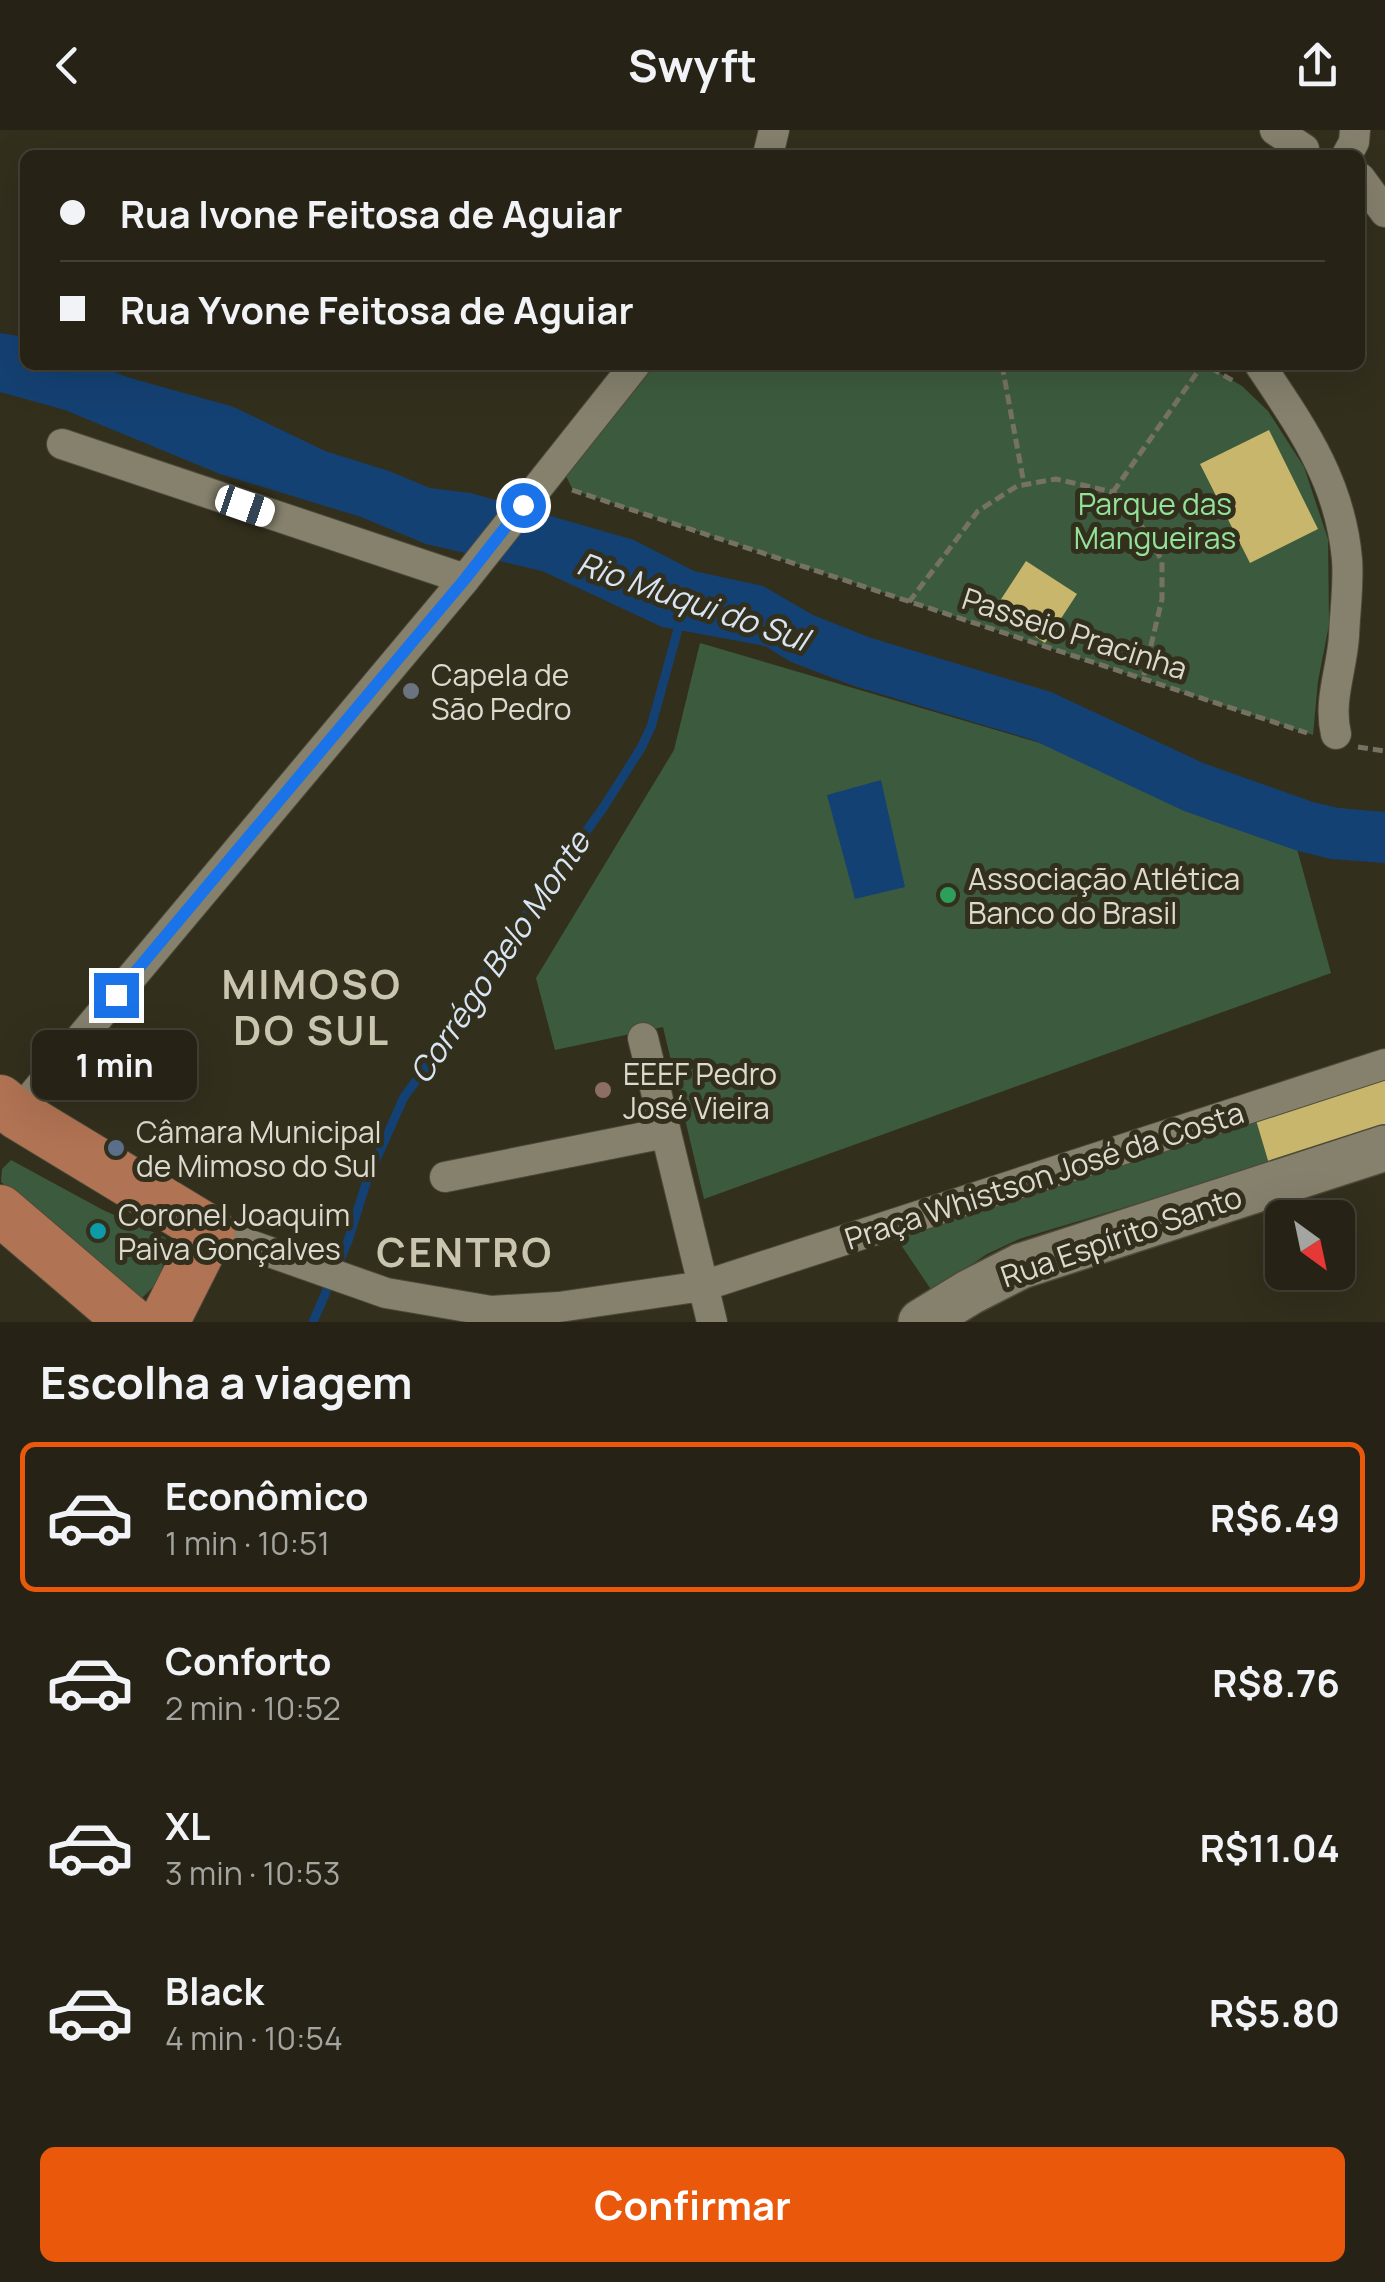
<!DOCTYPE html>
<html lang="pt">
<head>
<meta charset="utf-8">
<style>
	:root { --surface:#262316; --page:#322f23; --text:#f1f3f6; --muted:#a4a4a1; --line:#424035; --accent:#ea580c }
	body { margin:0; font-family:Manrope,sans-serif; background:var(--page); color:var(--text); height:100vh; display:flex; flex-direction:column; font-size:38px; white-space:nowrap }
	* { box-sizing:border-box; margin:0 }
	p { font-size:32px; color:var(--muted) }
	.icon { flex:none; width:55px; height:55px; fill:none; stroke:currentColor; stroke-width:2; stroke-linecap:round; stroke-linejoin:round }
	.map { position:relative; height:1192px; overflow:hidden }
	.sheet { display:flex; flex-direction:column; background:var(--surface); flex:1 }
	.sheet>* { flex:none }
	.banner { position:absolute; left:20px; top:20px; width:1345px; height:220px; border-radius:15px; box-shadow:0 10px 40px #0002,0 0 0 2px var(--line); display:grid; align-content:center; height:220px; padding:0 40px; background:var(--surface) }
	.needle { width:65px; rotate:147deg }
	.controls { position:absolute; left:1265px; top:1070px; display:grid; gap:20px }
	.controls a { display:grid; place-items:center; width:90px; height:90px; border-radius:15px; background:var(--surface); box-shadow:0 10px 40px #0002,0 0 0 2px var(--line); font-size:50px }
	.end { position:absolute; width:45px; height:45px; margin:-22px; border:12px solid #1a73e8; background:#fff; box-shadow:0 0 0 5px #fff }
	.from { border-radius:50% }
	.bubble { position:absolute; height:70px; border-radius:15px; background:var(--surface); box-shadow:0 10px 40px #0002,0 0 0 2px var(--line); font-size:32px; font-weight:700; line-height:70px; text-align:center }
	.car { position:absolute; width:30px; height:60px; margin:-30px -15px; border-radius:12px; box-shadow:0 0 8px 2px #0007; background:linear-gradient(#fff 24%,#345 0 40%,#fff 0 76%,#345 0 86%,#fff 0) }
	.banner b { display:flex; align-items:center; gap:35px; height:95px; font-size:38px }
	.banner b+b { border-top:2px solid var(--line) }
	.banner i { width:25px; height:25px; background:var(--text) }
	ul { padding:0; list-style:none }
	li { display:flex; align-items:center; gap:30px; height:150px; margin:0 20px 15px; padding:0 20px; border:5px solid transparent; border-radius:15px }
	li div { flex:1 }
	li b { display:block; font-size:38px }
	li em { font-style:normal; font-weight:700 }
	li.active { border-color:var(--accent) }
	li>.icon { width:90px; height:90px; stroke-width:1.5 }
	h2 { padding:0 40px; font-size:45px; line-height:120px }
	.cta { display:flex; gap:20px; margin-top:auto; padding:20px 40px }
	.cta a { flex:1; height:115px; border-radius:15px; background:var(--accent); color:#fff; font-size:40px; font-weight:700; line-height:115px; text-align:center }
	header { display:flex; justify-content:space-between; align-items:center; height:130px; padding:0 40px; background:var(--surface); font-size:45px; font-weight:700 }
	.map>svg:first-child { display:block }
	.green { fill:#3c5b3e }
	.water { fill:#144173 }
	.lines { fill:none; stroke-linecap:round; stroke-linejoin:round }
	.stream { stroke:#144173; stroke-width:9 }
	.building { fill:#c7b66b }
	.street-casing { stroke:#4d4a3a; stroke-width:32 }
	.secondary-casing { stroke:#4d4a3a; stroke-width:48 }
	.primary-casing { stroke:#4d4a3a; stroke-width:52 }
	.path { stroke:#767263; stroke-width:5; stroke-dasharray:10 5; stroke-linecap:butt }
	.street { stroke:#85816d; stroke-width:30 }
	.secondary { stroke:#85816d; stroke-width:45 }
	.primary { stroke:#b07353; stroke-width:50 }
	.route { stroke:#1a73e8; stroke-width:12 }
	.worship-dot { fill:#6b7280; stroke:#332f1d; stroke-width:4 }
	.leisure-dot { fill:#2e9e5b; stroke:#332f1d; stroke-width:4 }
	.education-dot { fill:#8d6e63; stroke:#332f1d; stroke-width:4 }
	.service-dot { fill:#5c6f8a; stroke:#332f1d; stroke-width:4 }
	.culture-dot { fill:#0f9aa8; stroke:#332f1d; stroke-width:4 }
	.labels { text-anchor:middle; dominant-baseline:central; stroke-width:10; stroke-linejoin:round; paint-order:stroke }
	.park-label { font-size:30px; fill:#92e299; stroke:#332f1d }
	.street-label { font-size:30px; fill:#dcdacf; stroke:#332f1d }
	.poi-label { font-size:30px; fill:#dcdacf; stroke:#332f1d; text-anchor:start }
	.water-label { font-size:32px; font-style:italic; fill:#d8e5f4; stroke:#332f1d }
	.district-label { font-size:40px; font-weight:bold; letter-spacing:2.5px; fill:#c9c5af; stroke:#332f1d }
</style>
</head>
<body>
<header><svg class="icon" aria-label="back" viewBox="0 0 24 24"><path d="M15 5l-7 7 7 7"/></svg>Swyft<svg class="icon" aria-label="share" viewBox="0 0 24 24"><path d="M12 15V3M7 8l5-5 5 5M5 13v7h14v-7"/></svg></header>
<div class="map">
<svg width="1385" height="1192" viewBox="0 0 1385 1192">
	<rect width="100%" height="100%" fill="#332f1d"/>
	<!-- green -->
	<path class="green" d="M651 235H1196L1211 238 1242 256 1268 281 1304 337 1328 409 1329 495 1318 551 1313 605 573 360 564 342Z
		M700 513 1288 686 1331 843 704 1069 663 897 555 920 536 848 674 620Z
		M1255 987 1269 1034 1019 1109 987 1124 932 1161 891 1100Z
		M11 1030 103 1080 166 1108 161 1149 142 1168 1 1052 2 1039Z"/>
	<!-- water -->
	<path class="water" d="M0 203 25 207V235H97L127 247 234 277 325 321 389 341 430 358 471 363 634 410 694 441 763 456 813 485 871 508 1051 562 1203 633 1313 672 1339 678 1385 682V733L1331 729 1298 721 1184 681 1033 610 854 556 791 532 765 516 662 497 542 441 426 414 361 387 220 344 65 280 0 262Z
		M881 650 905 757 855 769 827 665Z"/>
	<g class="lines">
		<!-- stream -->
		<path class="stream" d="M313 1192 348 1111 367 1050 404 967 427 936 512 804 603 678 641 618 651 597 680 492"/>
	</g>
	<!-- building -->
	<path class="building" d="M1269 300 1318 399 1250 433 1200 334Z
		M1026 431 1077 464 1045 513 994 480Z
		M1385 947V998L1269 1034 1255 987Z"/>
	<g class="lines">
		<!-- street casing -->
		<g class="street-casing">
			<path id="street" d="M1275 0 1304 19
				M768 25 774 0
				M1347 25 1354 12 1355 0
				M1360 48 1385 82
				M1260 235C1302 298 1340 351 1347 429 1349 453 1345 481 1344 506 1342 539 1328 571 1336 604
				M62 314 465 449
				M643 908 712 1192
				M17 984 465 449 635 235
				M445 1047 665 1003
				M210 1101 386 1163 491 1181 559 1177 703 1156 1385 934"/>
		</g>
		<!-- secondary casing -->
		<g class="secondary-casing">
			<path id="secondary" d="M921 1192 970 1162 1021 1136 1385 1018"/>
		</g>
		<!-- primary casing -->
		<g class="primary-casing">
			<path id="primary" d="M0 970 17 984 210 1101 164 1192
				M0 1080 131 1192"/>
		</g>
		<!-- path -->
		<path class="path" d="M1002 235 1024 354
			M1196 235 1211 238 1235 252
			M572 360 1307 603
			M1113 362 1201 237
			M909 472 978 381 1017 356 1056 349 1113 362 1128 378 1145 401 1162 431V469L1143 549
			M1358 617 1385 621"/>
		<!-- street -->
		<use href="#street" class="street"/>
		<!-- secondary -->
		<use href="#secondary" class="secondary"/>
		<!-- primary -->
		<use href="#primary" class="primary"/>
	</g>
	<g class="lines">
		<!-- route -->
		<path class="route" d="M116 865 465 449 523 375"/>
	</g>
	<!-- markers -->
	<circle class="worship-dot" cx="411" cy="561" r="10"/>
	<circle class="leisure-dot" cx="948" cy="765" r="10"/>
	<circle class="education-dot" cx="603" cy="960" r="10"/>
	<circle class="service-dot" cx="116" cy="1018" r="10"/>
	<circle class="culture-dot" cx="98" cy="1101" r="10"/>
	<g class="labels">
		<!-- park labels -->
		<g class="park-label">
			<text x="1155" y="373">Parque das<tspan x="1155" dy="34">Mangueiras</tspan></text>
		</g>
		<!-- street labels -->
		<g class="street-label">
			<text transform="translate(1075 503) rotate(18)">Passeio Pracinha</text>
			<text transform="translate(1044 1045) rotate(-18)">Praça Whistson José da Costa</text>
			<text transform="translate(1121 1106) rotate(-19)">Rua Espírito Santo</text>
		</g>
		<!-- poi labels -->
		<g class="poi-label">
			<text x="431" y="544">Capela de<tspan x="431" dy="34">São Pedro</tspan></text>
			<text x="968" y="748">Associação Atlética<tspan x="968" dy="34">Banco do Brasil</tspan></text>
			<text x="623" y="943">EEEF Pedro<tspan x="623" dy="34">José Vieira</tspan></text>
			<text x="136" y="1001">Câmara Municipal<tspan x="136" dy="34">de Mimoso do Sul</tspan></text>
			<text x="118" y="1084">Coronel Joaquim<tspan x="118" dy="34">Paiva Gonçalves</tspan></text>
		</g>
		<!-- water labels -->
		<g class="water-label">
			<text transform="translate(693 471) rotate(19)">Rio Muqui do Sul</text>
			<text transform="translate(499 827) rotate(-56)">Corrégo Belo Monte</text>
		</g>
		<!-- district labels -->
		<g class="district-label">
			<text x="312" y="853">MIMOSO<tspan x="312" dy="46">DO SUL</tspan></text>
			<text x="465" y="1121">CENTRO</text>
		</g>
	</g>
</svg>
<div class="controls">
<a><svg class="needle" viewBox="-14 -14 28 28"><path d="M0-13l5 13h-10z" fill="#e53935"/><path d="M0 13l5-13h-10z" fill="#a4a4a1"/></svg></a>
</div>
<i class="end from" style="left:523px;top:375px"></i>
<i class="end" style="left:116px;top:865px"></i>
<div class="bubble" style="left:32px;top:900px;width:165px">1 min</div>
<i class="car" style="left:245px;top:376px;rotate:109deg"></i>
<div class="banner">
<b><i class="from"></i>Rua Ivone Feitosa de Aguiar</b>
<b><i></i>Rua Yvone Feitosa de Aguiar</b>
</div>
</div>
<section class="sheet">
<h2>Escolha a viagem</h2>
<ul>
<li class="active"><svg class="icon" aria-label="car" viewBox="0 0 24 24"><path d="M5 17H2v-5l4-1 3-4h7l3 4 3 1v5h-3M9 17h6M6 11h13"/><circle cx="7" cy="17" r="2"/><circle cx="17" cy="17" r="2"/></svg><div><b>Econômico</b><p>1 min · 10:51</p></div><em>R$6.49</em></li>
<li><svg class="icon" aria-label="car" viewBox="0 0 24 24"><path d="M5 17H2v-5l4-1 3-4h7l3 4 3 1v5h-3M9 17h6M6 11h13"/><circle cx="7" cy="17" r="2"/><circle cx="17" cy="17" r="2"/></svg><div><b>Conforto</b><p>2 min · 10:52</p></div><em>R$8.76</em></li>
<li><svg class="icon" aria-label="car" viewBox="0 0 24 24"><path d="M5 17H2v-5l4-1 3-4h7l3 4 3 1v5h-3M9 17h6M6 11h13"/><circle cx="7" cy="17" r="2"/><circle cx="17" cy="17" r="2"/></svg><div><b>XL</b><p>3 min · 10:53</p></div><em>R$11.04</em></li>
<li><svg class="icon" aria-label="car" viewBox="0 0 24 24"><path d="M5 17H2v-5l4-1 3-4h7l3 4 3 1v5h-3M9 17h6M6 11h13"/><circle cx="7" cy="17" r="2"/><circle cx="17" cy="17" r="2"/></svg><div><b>Black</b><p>4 min · 10:54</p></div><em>R$5.80</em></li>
</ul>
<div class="cta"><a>Confirmar</a></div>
</section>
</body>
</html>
